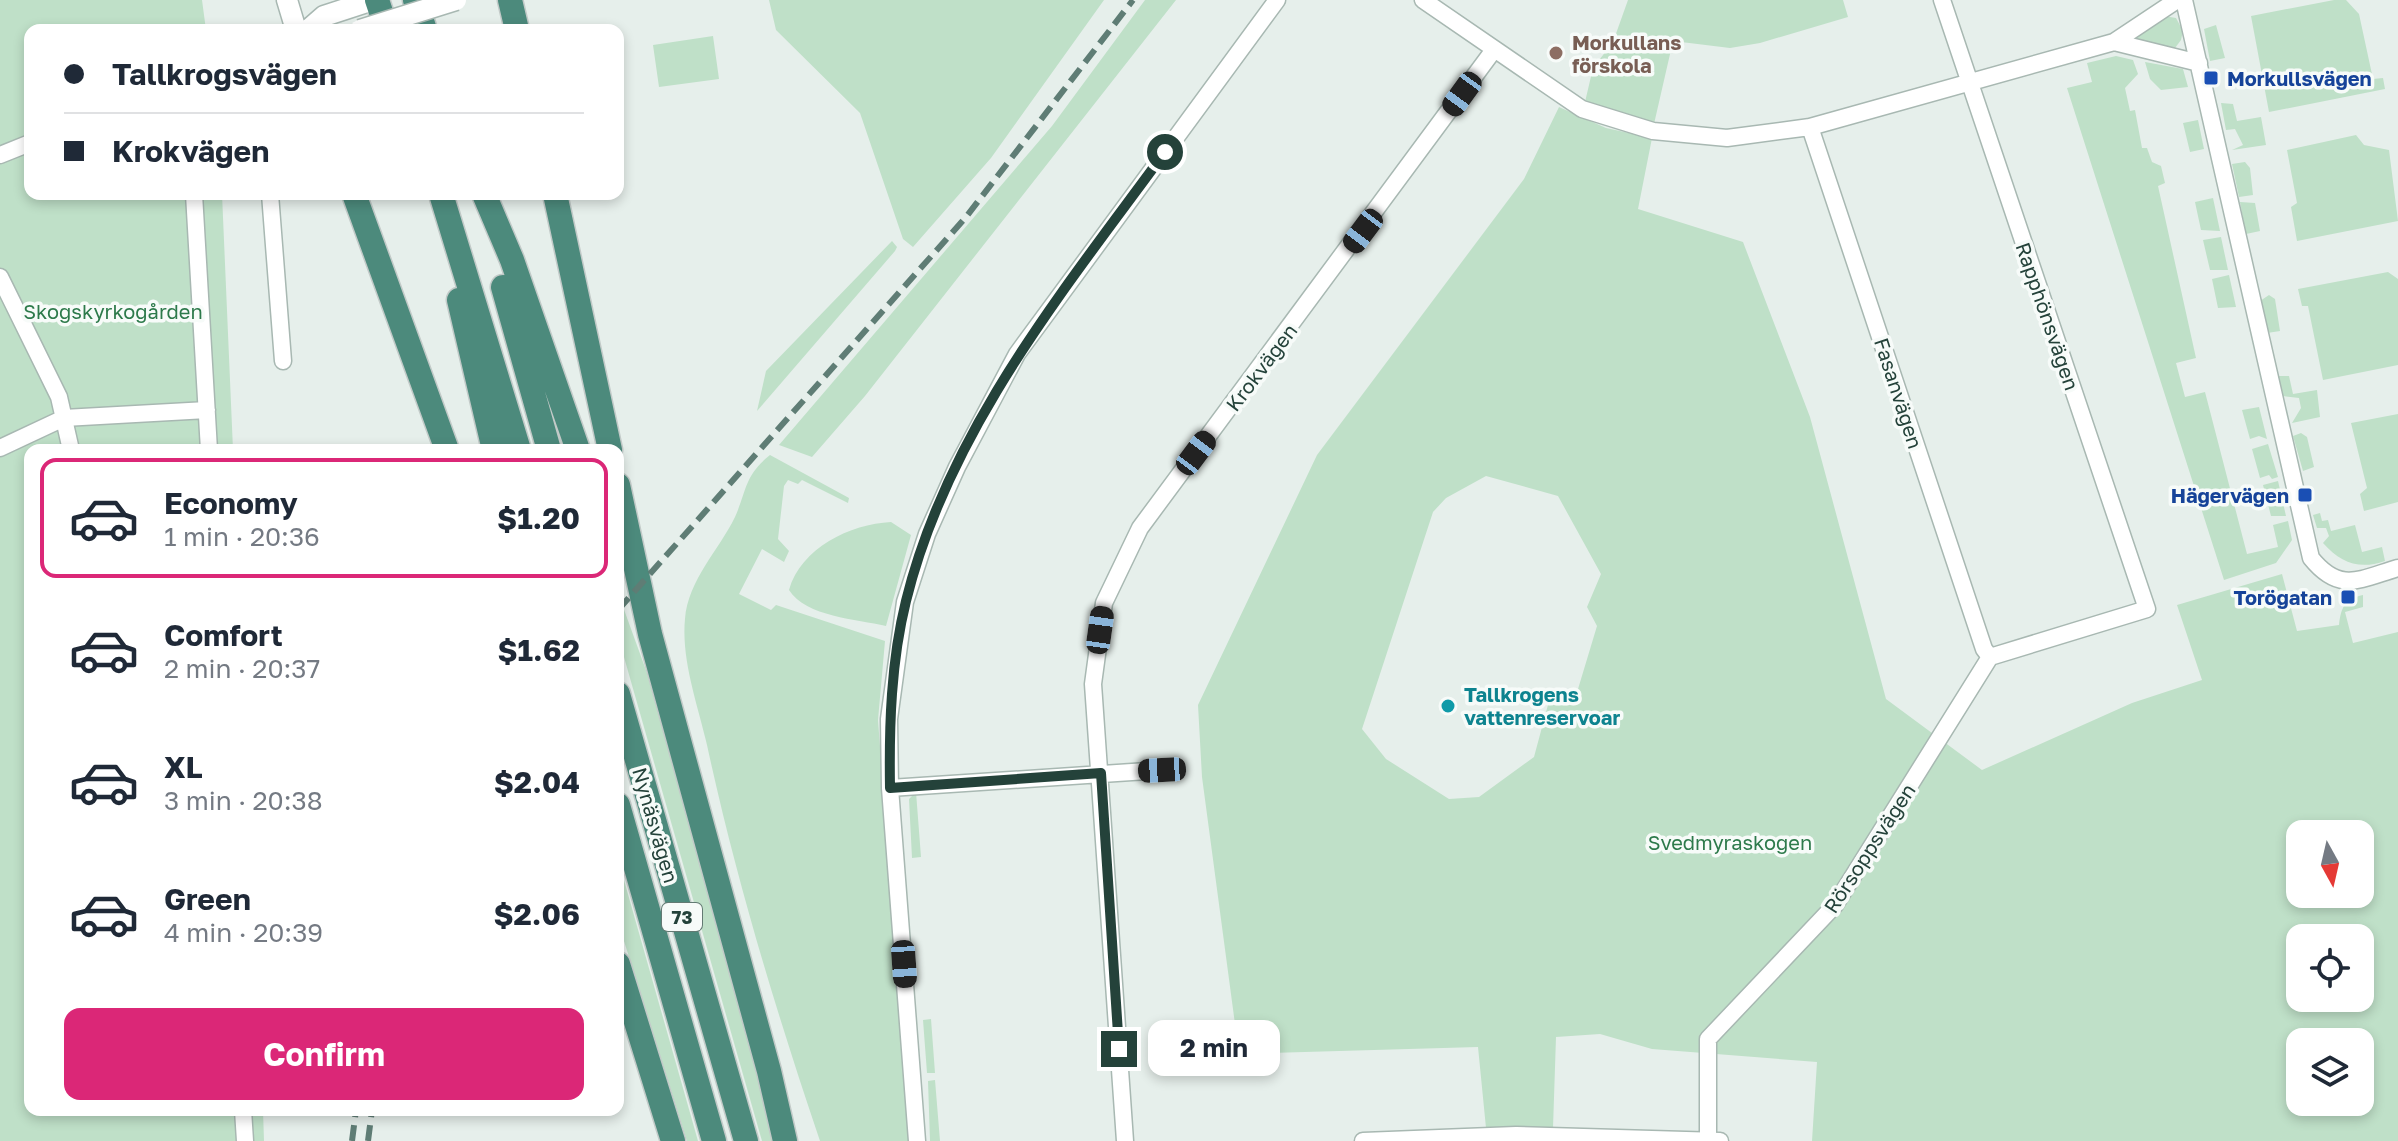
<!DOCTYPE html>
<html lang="en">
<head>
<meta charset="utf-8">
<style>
	:root { --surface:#fff; --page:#f2f2f3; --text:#1f2937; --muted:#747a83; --line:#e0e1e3; --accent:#db2777 }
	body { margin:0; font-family:"Golos Text",sans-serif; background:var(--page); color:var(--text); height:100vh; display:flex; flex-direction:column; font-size:30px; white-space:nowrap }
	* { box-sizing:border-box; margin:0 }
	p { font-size:26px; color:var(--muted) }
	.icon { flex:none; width:44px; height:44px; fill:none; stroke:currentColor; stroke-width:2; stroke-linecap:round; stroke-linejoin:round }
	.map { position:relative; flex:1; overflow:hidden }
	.panel { position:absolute; left:24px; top:444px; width:600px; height:672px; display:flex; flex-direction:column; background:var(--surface); border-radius:16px; box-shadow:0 4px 12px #0003 }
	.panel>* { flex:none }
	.top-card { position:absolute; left:24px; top:24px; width:600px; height:176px; border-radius:16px; box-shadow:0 4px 12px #0003; display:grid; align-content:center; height:176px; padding:0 40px; background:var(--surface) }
	.needle { width:52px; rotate:172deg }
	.fabs { position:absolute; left:2286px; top:820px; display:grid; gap:16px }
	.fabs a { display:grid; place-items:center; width:88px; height:88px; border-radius:16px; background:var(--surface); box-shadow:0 4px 12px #0003; font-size:40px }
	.end { position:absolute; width:36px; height:36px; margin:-18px; border:10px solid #24423a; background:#fff; box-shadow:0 0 0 4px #fff }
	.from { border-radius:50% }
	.bubble { position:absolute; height:56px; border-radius:16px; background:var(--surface); box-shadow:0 4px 12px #0003; font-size:26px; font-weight:700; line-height:56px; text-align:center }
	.car { position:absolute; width:24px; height:48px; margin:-24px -12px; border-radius:10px; box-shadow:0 0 6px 2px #0007; background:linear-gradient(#222 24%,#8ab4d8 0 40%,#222 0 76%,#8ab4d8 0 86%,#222 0) }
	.top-card b { display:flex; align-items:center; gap:28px; height:76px; font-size:30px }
	.top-card b+b { border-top:2px solid var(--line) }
	.top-card i { width:20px; height:20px; background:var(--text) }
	ul { padding:14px 0 0; list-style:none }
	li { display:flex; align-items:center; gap:24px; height:120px; margin:0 16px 12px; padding:0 24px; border:4px solid transparent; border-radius:16px }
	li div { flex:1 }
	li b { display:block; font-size:30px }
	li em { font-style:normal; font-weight:700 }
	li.selected { border-color:var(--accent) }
	li>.icon { width:72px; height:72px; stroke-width:1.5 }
	.primary-button { display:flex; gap:16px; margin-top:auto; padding:16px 40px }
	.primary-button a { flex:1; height:92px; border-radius:16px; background:var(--accent); color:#fff; font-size:32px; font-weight:700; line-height:92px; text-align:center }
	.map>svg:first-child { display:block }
	.green { fill:#bfe0c8; fill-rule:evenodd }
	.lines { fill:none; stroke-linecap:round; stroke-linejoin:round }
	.minor-casing { stroke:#a8b8b2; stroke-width:19 }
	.tertiary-casing { stroke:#a8b8b2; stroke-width:23 }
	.trunk-casing { stroke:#c2cac8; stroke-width:27 }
	.minor { stroke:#fff; stroke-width:16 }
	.tertiary { stroke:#fff; stroke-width:20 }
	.trunk { stroke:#4c8a7c; stroke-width:24 }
	.rail { stroke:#5f7d75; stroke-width:6; stroke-dasharray:16 8; stroke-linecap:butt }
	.tertiary-bridge-casing { stroke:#a8b8b2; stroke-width:23; stroke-linecap:butt }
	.tertiary-bridge { stroke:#fff; stroke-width:20 }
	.route { stroke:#24423a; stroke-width:10 }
	.education-dot { fill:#8d6e63; stroke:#f7fbf9; stroke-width:3 }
	.transit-dot { fill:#1a4fb4; stroke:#f7fbf9; stroke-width:3 }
	.culture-dot { fill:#0f9aa8; stroke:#f7fbf9; stroke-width:3 }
	.labels { text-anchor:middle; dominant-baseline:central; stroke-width:7; stroke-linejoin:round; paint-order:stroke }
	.shield { fill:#f7fbf9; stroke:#637a73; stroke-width:2 }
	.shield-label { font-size:18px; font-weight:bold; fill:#24423a }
	.education-label { font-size:20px; font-weight:bold; fill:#785e54; stroke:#f7fbf9; text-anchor:start }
	.transit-label { font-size:20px; font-weight:bold; fill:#164399; stroke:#f7fbf9; text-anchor:end }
	.park-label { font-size:20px; fill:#2d7a4b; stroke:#f7fbf9 }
	.street-label { font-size:20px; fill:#24423a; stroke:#f7fbf9 }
	.culture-label { font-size:20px; font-weight:bold; fill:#0d838f; stroke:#f7fbf9; text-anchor:start }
</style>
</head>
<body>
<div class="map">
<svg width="2398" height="1141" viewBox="0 0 2398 1141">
	<rect width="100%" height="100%" fill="#e6efeb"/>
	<!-- green -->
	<path class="green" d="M0 0H202L206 30H30V194H222L233 450H30V1110H263L264 1141H0Z
		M769 0H1104L991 158 913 247 903 239 860 113 776 30Z
		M1145 0H1176L865 396 812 457 779 445 1052 126Z
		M1628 0H1843L1848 17 1760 43 1730 48 1673 41 1654 124 1585 102 1593 68 1613 42Z
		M2334 0H2346L2359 14 2373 79 2383 78 2385 89 2269 112 2251 16Z
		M2164 16 2176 18 2183 31 2181 40 2175 48 2132 41 2131 37Z
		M2216 25 2225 58 2210 61 2204 29Z
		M713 36 719 79 659 87 653 45Z
		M2116 56 2133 60 2138 74 2125 88 2130 111 2135 110 2142 148H2147L2152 162 2161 166 2165 183 2158 186 2196 358 2176 363 2185 397 2205 392 2247 554 2278 547 2273 525 2288 521 2292 540 2276 563 2224 580 2067 88 2092 82 2087 63Z
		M2145 62 2183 69 2188 87 2161 90 2150 79Z
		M2221 103 2233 104 2237 121 2261 117 2266 145 2232 150 2243 145 2235 129 2226 130Z
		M1559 107 1606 128 1652 138 1638 209 1743 242 1810 417 1886 699 1982 770 2132 703 2202 680 2177 605 2282 574 2297 631 2339 625C2341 607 2345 599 2363 595V607L2345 612 2353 643 2398 632V1141H1812L1817 1062 1652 1049 1600 1034 1556 1037 1553 1128H1486L1478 1047 1239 1054 1202 777 1198 705 1317 455 1524 179ZM1486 476 1558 496 1601 574 1587 607 1597 626 1575 699 1549 701 1534 757 1479 797 1449 799 1386 759 1362 729 1433 512 1446 498ZM2300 834H2360V894H2300ZM2300 938H2360V998H2300ZM2300 1042H2360V1102H2300Z
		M2198 120 2204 149 2190 152 2183 123Z
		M2356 135 2364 145 2389 150 2398 221 2297 241 2291 207 2297 203 2287 150Z
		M2245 162 2250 168 2253 195 2239 197 2232 164Z
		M2213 198 2220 231 2201 230 2195 202Z
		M2240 202 2255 203 2260 231 2246 234Z
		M2221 237 2228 270H2210L2203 240Z
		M892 241 897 247 895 251 757 411 766 371Z
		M2388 272 2398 279V365L2323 380 2308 306H2302L2298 289Z
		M2229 275 2236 307 2218 308 2212 279Z
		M2269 295 2275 299 2280 331 2267 333 2260 301Z
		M2278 376H2289L2293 394 2317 390 2320 417 2292 423 2301 408 2299 398 2283 396Z
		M2259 407 2267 439 2259 436 2250 439 2242 410Z
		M2398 414V502L2364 511 2360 494 2367 488 2351 423Z
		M2301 433 2307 437 2314 467 2303 471 2293 436Z
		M2268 444 2278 477 2272 479 2269 475 2260 478 2252 449Z
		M770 455 849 498 848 503 802 480 798 484 788 480 784 486 778 539 789 551 784 562 762 549 739 594 771 610 776 605 885 641 878 720 910 1141H820C776 1011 736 879 707 745 698 706 681 660 685 619 688 580 719 550 735 517 747 490 744 476 770 455Z
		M2278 481 2286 516H2271L2263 485Z
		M2320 513 2322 521 2328 520 2331 531 2355 525 2362 552 2382 547 2385 561C2359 570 2341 563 2323 543L2329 536 2326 528H2317L2313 515Z
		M891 522 911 535 886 626C857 619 806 617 789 590 801 548 850 524 891 522Z
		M618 593 647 673 776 1141H762L618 636Z
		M916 792 921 857 912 858 909 799Z
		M618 859 698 1141H687L618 922Z
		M931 1019 935 1073H927L923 1020Z
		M935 1080 940 1141H930L928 1081Z"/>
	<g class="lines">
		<!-- minor casing -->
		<g class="minor-casing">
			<path id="minor" d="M1423 0 1582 109 1653 131 1727 138 1810 127 2114 42 2177 0
				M2184 0 2311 558C2340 594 2360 579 2398 568
				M2114 42 2199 63
				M1810 127 1984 649 1990 657
				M0 155 30 143
				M194 194 209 450
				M270 194 283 361
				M0 277 59 397 71 450
				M0 448 64 418 207 410
				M890 788 1162 770
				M243 1110 245 1141
				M1708 1139V1039L1835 905 1990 657 2147 609 1942 0
				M917 1141 890 788 889 719 905 602 927 534 957 467 1017 354 1277 0
				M1125 1141 1093 684 1104 603 1140 528 1493 51
				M1363 1141 1516 1135 1720 1141"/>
		</g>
		<!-- tertiary casing -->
		<g class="tertiary-casing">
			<path id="tertiary" d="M287 0 296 30
				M308 30 324 16 373 0"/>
		</g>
		<!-- trunk casing -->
		<g class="trunk-casing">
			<path id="trunk" d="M377 0 387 30
				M415 0 425 30
				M510 0 517 30
				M354 194 447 450
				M441 194 519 450
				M484 194 512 260 578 450
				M555 194 610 450
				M503 287 549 450
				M459 300 494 450
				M618 485 650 634 769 1071 785 1141
				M618 694 746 1141
				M618 805 714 1141
				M618 964 673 1141"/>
		</g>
		<!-- minor -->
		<use href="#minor" class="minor"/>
		<!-- tertiary -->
		<use href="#tertiary" class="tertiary"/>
		<!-- trunk -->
		<use href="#trunk" class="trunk"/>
		<!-- rail -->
		<path class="rail" d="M618 610 966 217 1133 0
			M352 1141 356 1110
			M368 1141 372 1110"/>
		<!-- tertiary-bridge casing -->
		<g class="tertiary-bridge-casing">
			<path id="tertiary-bridge" d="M360 30 456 0"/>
		</g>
		<!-- tertiary-bridge -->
		<use href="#tertiary-bridge" class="tertiary-bridge"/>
	</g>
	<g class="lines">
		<!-- route -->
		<path class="route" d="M1119 1049 1101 773 890 788C889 726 891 661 906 601 948 430 1064 290 1165 152"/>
	</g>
	<!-- markers -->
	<circle class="education-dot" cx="1556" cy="53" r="8"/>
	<g class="transit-dot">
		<rect x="2203" y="70" width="16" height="16" rx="4"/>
		<rect x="2297" y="487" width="16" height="16" rx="4"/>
		<rect x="2340" y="589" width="16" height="16" rx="4"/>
	</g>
	<circle class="culture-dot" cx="1448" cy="706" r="8"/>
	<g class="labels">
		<!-- shield labels -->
		<rect class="shield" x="662" y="903" width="40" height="28" rx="6"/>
		<g class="shield-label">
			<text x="682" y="917">73</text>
		</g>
		<!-- education labels -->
		<g class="education-label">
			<text x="1572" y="42">Morkullans<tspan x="1572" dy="23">förskola</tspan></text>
		</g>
		<!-- transit labels -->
		<g class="transit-label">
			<text x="2227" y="78" text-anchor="start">Morkullsvägen</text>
			<text x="2289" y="495">Hägervägen</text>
			<text x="2332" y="597">Torögatan</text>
		</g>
		<!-- park labels -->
		<g class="park-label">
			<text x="113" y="311">Skogskyrkogården</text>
			<text x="1730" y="842">Svedmyraskogen</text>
		</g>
		<!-- street labels -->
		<g class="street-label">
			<text transform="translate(2048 316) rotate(71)">Rapphönsvägen</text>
			<text transform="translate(1261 367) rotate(-53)">Krokvägen</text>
			<text transform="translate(1899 393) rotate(72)">Fasanvägen</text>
			<text transform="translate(656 825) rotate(74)">Nynäsvägen</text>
			<text transform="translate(1869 848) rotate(-57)">Rörsoppsvägen</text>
		</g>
		<!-- culture labels -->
		<g class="culture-label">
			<text x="1464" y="694">Tallkrogens<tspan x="1464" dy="23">vattenreservoar</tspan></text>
		</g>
	</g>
</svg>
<div class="fabs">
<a><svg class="needle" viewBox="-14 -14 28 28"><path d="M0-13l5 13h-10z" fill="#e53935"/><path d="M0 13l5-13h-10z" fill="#747a83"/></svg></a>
<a><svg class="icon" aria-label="locate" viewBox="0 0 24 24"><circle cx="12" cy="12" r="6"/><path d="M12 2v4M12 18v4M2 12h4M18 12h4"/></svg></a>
<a><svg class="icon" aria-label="layers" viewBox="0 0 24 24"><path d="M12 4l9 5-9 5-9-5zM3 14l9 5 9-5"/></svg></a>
</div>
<i class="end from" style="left:1165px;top:152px"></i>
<i class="end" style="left:1119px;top:1049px"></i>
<div class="bubble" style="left:1148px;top:1020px;width:132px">2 min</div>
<i class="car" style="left:1462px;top:94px;rotate:216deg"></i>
<i class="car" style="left:1363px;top:231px;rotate:217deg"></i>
<i class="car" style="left:1196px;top:453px;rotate:37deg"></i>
<i class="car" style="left:1100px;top:630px;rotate:8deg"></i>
<i class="car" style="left:1162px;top:770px;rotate:267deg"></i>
<i class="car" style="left:904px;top:964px;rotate:176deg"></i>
<div class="top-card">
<b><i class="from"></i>Tallkrogsvägen</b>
<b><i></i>Krokvägen</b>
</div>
<section class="panel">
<ul>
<li class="selected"><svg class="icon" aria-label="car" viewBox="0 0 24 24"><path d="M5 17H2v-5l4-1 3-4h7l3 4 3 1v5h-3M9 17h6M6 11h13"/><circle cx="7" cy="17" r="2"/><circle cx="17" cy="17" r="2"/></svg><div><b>Economy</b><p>1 min · 20:36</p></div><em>$1.20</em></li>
<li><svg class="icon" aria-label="car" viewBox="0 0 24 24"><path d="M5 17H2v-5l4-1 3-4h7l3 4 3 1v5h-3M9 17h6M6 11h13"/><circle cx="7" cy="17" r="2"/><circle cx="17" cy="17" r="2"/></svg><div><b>Comfort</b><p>2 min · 20:37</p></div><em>$1.62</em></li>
<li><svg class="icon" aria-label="car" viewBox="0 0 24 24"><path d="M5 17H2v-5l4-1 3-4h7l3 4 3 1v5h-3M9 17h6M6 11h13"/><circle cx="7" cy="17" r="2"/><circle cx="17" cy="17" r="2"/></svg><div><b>XL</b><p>3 min · 20:38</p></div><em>$2.04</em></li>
<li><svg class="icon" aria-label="car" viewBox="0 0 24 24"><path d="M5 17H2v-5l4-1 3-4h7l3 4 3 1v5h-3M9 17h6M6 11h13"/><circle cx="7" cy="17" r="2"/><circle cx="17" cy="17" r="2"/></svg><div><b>Green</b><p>4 min · 20:39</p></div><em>$2.06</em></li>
</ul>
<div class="primary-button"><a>Confirm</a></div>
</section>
</div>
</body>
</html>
